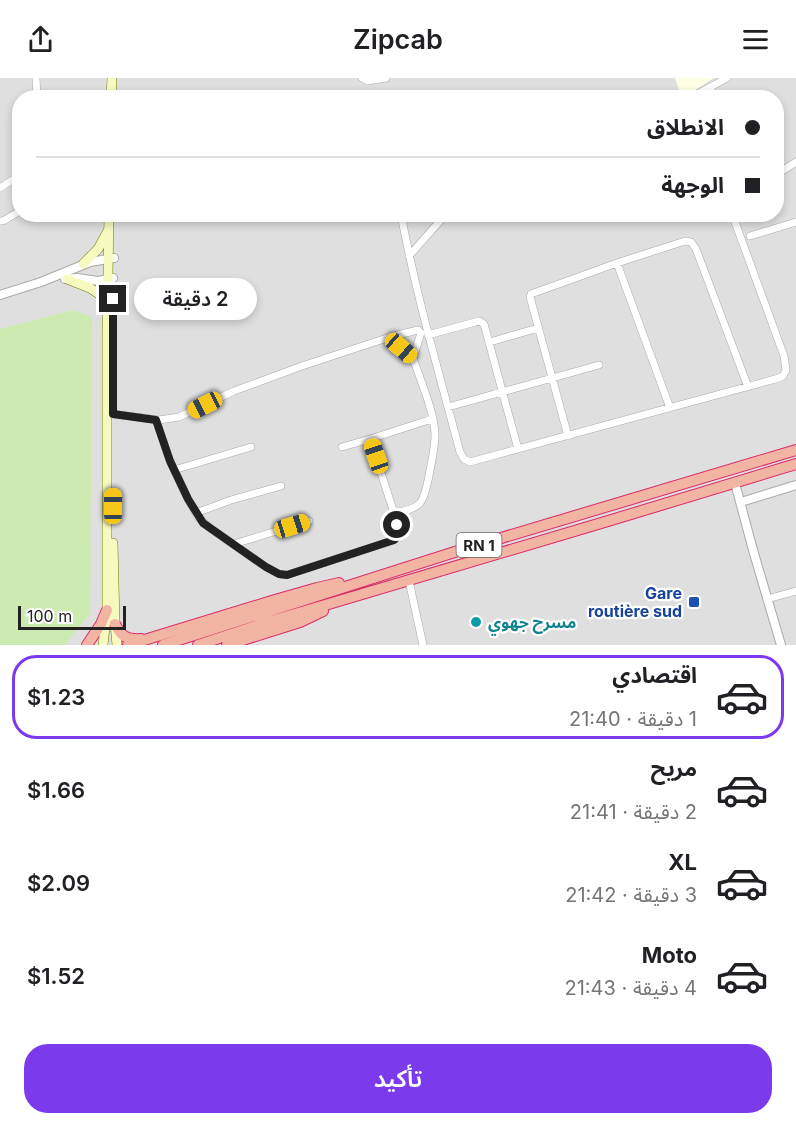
<!DOCTYPE html>
<html lang="ar">
<head>
<meta charset="utf-8">
<style>
	:root { --surface:#fff; --page:#f6f6f6; --text:#202124; --muted:#757577; --line:#e0e0e0; --accent:#7c3aed }
	body { margin:0; font-family:Inter,"Noto Sans Arabic",sans-serif; background:var(--page); color:var(--text); direction:rtl; height:100vh; display:flex; flex-direction:column; font-size:22px; white-space:nowrap }
	* { box-sizing:border-box; margin:0 }
	p { font-size:20px; color:var(--muted) }
	.icon { flex:none; width:33px; height:33px; fill:none; stroke:currentColor; stroke-width:2; stroke-linecap:round; stroke-linejoin:round }
	.map { position:relative; height:567px; overflow:hidden; direction:ltr }
	.panel { display:flex; flex-direction:column; background:var(--surface); flex:1 }
	.panel>* { flex:none }
	.guide { position:absolute; left:12px; top:12px; width:772px; height:132px; border-radius:24px; box-shadow:0 3px 9px #0003; direction:rtl; display:grid; align-content:center; height:132px; padding:0 24px; background:var(--surface) }
	.scale { position:absolute; left:18px; bottom:15px; width:108px; box-sizing:border-box; padding-left:6px; border:3px solid #222; border-top:0; font-size:16px; line-height:21px; white-space:nowrap; color:#222; -webkit-text-stroke:4px #fff; paint-order:stroke }
	.end { position:absolute; width:27px; height:27px; margin:-14px; border:8px solid #222; background:#fff; box-shadow:0 0 0 3px #fff }
	.from { border-radius:50% }
	.bubble { position:absolute; height:42px; border-radius:21px; background:var(--surface); box-shadow:0 3px 9px #0003; font-size:20px; font-weight:600; line-height:42px; text-align:center; direction:rtl }
	.car { position:absolute; width:18px; height:36px; margin:-18px -9px; border-radius:8px; box-shadow:0 0 4px 2px #0007; background:linear-gradient(#f5c518 24%,#345 0 40%,#f5c518 0 76%,#345 0 86%,#f5c518 0) }
	.guide b { display:flex; align-items:center; gap:21px; height:57px; font-size:22px }
	.guide b+b { border-top:2px solid var(--line) }
	.guide i { width:15px; height:15px; background:var(--text) }
	ul { padding:10px 0 0; list-style:none }
	li { display:flex; align-items:center; gap:18px; height:84px; margin:0 12px 9px; padding:0 12px; border:3px solid transparent; border-radius:24px }
	li div { flex:1 }
	li b { display:block; font-size:22px }
	li em { font-style:normal; font-weight:600 }
	li.selected { border-color:var(--accent) }
	li>.icon { width:54px; height:54px; stroke-width:1.5 }
	.primary-button { display:flex; gap:12px; margin-top:auto; padding:12px 24px }
	.primary-button a { flex:1; height:69px; border-radius:24px; background:var(--accent); color:#fff; font-size:24px; font-weight:600; line-height:69px; text-align:center }
	header { display:flex; justify-content:space-between; align-items:center; height:78px; padding:0 24px; background:var(--surface); font-size:27px; font-weight:600 }
	.map>svg:first-child { display:block }
	.residential { fill:#e0dfdf; fill-rule:evenodd }
	.education { fill:#ffffe5 }
	.grass { fill:#cdebb0 }
	.lines { fill:none; stroke-linecap:round; stroke-linejoin:round }
	.minor-casing { stroke:#a9a9a9; stroke-width:8 }
	.tertiary-casing { stroke:#a9a9a9; stroke-width:10 }
	.secondary-casing { stroke:#707d05; stroke-width:10 }
	.trunk-casing { stroke:#dc2a67; stroke-width:12 }
	.minor { stroke:#fff; stroke-width:7 }
	.tertiary { stroke:#fff; stroke-width:8 }
	.secondary { stroke:#f7fabf; stroke-width:9 }
	.trunk { stroke:#f2b4a3; stroke-width:10 }
	.route { stroke:#222; stroke-width:8 }
	.transit-dot { fill:#1a4fb4; stroke:#fff; stroke-width:2 }
	.culture-dot { fill:#0f9aa8; stroke:#fff; stroke-width:2 }
	.labels { text-anchor:middle; dominant-baseline:central; stroke-width:4.5; stroke-linejoin:round; paint-order:stroke }
	.shield { fill:#fff; stroke:#646464; stroke-width:1.5 }
	.shield-label { font-size:15px; font-weight:bold; fill:#222 }
	.transit-label { font-size:16px; font-weight:bold; fill:#164399; stroke:#fff; text-anchor:end }
	.culture-label { font-size:16px; font-weight:bold; fill:#0d838f; stroke:#fff; text-anchor:start }
</style>
</head>
<body>
<header><svg class="icon" aria-label="menu" viewBox="0 0 24 24"><path d="M4 6h16M4 12h16M4 18h16"/></svg>Zipcab<svg class="icon" aria-label="share" viewBox="0 0 24 24"><path d="M12 15V3M7 8l5-5 5 5M5 13v7h14v-7"/></svg></header>
<div class="map">
<svg width="796" height="567" viewBox="0 0 796 567">
	<rect width="100%" height="100%" fill="#f2efe9"/>
	<!-- residential -->
	<path class="residential" d="M0 0H796V567H0ZM20 20H777V136H20Z"/>
	<!-- education -->
	<path class="education" d="M675 0H714L682 20Z"/>
	<!-- grass -->
	<path class="grass" d="M73 232 92 239 90 535 65 567H0V251Z"/>
	<g class="lines">
		<!-- minor casing -->
		<g class="minor-casing">
			<path id="minor" d="M36 0 37 20
				M362 0 368 3 386 0
				M710 10 715 20
				M690 20 727 0
				M777 96 796 84
				M0 110 20 97
				M401 136C416 217 439 295 460 374L464 381 470 384 779 300 783 298 786 292 784 278 735 144
				M0 143H3L20 133
				M750 158 796 144
				M409 178 446 136
				M617 185 670 330
				M428 257 479 243 484 246 518 371
				M490 264 538 250
				M448 329 599 287
				M113 336 159 342 179 339 234 313 302 288 393 258 418 252 421 255 413 280 389 259
				M156 342 170 383 188 421 198 439 211 451 266 489 279 496 287 497 394 462C402 455 396 444 394 435 402 433 414 432 420 425 425 419 427 407 429 398 431 385 435 371 435 357 435 336 420 301 413 280
				M568 358 530 219 531 216 617 185 685 163 691 164 696 171 748 309
				M342 369 370 361
				M174 392 251 369
				M196 435 231 422 281 408
				M394 435 370 361 432 341
				M234 466 309 443
				M409 503 423 567
				M767 521 796 513"/>
		</g>
		<!-- tertiary casing -->
		<g class="tertiary-casing">
			<path id="tertiary" d="M65 201 77 200 98 203 113 200
				M0 217 41 204 90 184 114 180
				M735 405 753 472 781 567
				M741 424 796 407"/>
		</g>
		<!-- secondary casing -->
		<g class="secondary-casing">
			<path id="secondary" d="M111 20 112 0
				M83 186 98 171 109 151
				M67 201 90 210 108 222
				M113 465 115 546 117 567
				M103 567 107 532V257L109 136"/>
		</g>
		<!-- trunk casing -->
		<g class="trunk-casing">
			<path id="trunk" d="M115 546C121 558 126 562 141 561
				M87 567 101 546 107 532
				M128 567 275 522 317 510 339 505
				M163 567 461 472 796 372
				M198 567 268 544 608 443 796 386
				M227 567 300 544 323 533"/>
		</g>
		<!-- minor -->
		<use href="#minor" class="minor"/>
		<!-- tertiary -->
		<use href="#tertiary" class="tertiary"/>
		<!-- secondary -->
		<use href="#secondary" class="secondary"/>
		<!-- trunk -->
		<use href="#trunk" class="trunk"/>
	</g>
	<g class="lines">
		<!-- route -->
		<path class="route" d="M113 221V336L156 342 170 383 188 421 203 445 266 489 279 496 287 497 394 462 399 457 397 447"/>
	</g>
	<!-- markers -->
	<rect class="transit-dot" x="688" y="518" width="12" height="12" rx="3"/>
	<circle class="culture-dot" cx="476" cy="544" r="6"/>
	<g class="labels">
		<!-- shield labels -->
		<rect class="shield" x="456.5" y="455" width="45" height="24" rx="4.5"/>
		<g class="shield-label">
			<text x="479" y="467">RN 1</text>
		</g>
		<!-- transit labels -->
		<g class="transit-label">
			<text x="682" y="515">Gare<tspan x="682" dy="18">routière sud</tspan></text>
		</g>
		<!-- culture labels -->
		<g class="culture-label">
			<text x="488" y="544">مسرح جهوي</text>
		</g>
	</g>
</svg>
<div class="scale">100 m</div>
<i class="end from" style="left:397px;top:447px"></i>
<i class="end" style="left:113px;top:221px"></i>
<div class="bubble" style="left:134px;top:200px;width:123px">2 دقيقة</div>
<i class="car" style="left:401px;top:270px;rotate:131deg"></i>
<i class="car" style="left:205px;top:327px;rotate:243deg"></i>
<i class="car" style="left:376px;top:378px;rotate:341deg"></i>
<i class="car" style="left:113px;top:428px;rotate:0deg"></i>
<i class="car" style="left:292px;top:448px;rotate:73deg"></i>
<div class="guide">
<b><i class="from"></i>الانطلاق</b>
<b><i></i>الوجهة</b>
</div>
</div>
<section class="panel">
<ul>
<li class="selected"><svg class="icon" aria-label="car" viewBox="0 0 24 24"><path d="M5 17H2v-5l4-1 3-4h7l3 4 3 1v5h-3M9 17h6M6 11h13"/><circle cx="7" cy="17" r="2"/><circle cx="17" cy="17" r="2"/></svg><div><b>اقتصادي</b><p>1 دقيقة · 21:40</p></div><em>$1.23</em></li>
<li><svg class="icon" aria-label="car" viewBox="0 0 24 24"><path d="M5 17H2v-5l4-1 3-4h7l3 4 3 1v5h-3M9 17h6M6 11h13"/><circle cx="7" cy="17" r="2"/><circle cx="17" cy="17" r="2"/></svg><div><b>مريح</b><p>2 دقيقة · 21:41</p></div><em>$1.66</em></li>
<li><svg class="icon" aria-label="car" viewBox="0 0 24 24"><path d="M5 17H2v-5l4-1 3-4h7l3 4 3 1v5h-3M9 17h6M6 11h13"/><circle cx="7" cy="17" r="2"/><circle cx="17" cy="17" r="2"/></svg><div><b>XL</b><p>3 دقيقة · 21:42</p></div><em>$2.09</em></li>
<li><svg class="icon" aria-label="car" viewBox="0 0 24 24"><path d="M5 17H2v-5l4-1 3-4h7l3 4 3 1v5h-3M9 17h6M6 11h13"/><circle cx="7" cy="17" r="2"/><circle cx="17" cy="17" r="2"/></svg><div><b>Moto</b><p>4 دقيقة · 21:43</p></div><em>$1.52</em></li>
</ul>
<div class="primary-button"><a>تأكيد</a></div>
</section>
</body>
</html>
